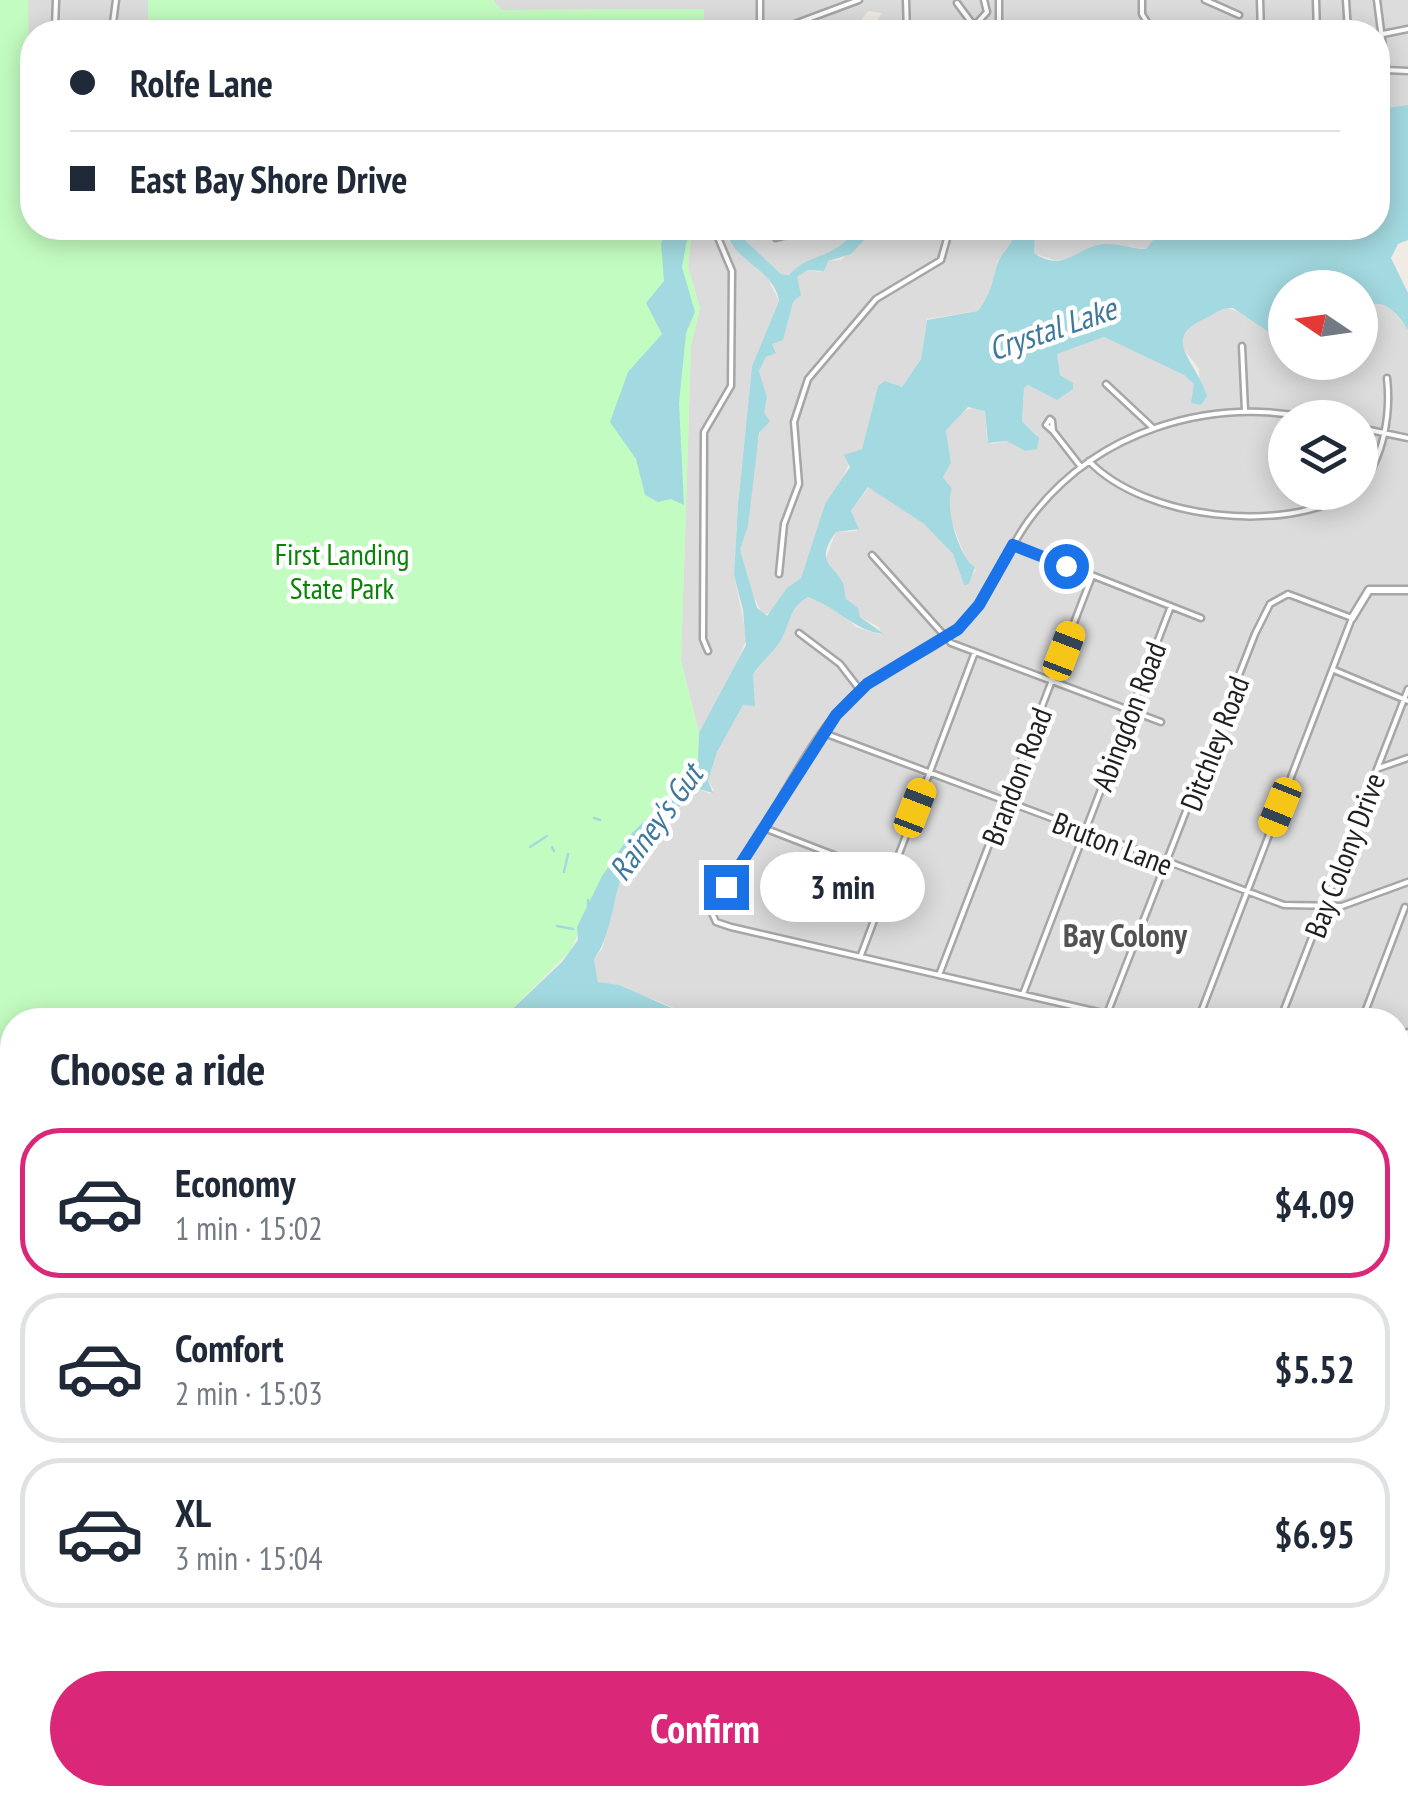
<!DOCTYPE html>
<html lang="en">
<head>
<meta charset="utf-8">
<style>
	:root { --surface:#fff; --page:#f6f6f7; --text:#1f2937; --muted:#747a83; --line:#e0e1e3; --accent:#db2777 }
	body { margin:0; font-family:"PT Sans Narrow",sans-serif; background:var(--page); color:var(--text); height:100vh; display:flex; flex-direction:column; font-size:38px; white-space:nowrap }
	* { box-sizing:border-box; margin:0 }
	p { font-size:32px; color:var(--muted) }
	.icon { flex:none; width:55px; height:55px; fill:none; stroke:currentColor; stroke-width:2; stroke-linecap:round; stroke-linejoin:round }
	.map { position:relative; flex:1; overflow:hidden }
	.sheet { position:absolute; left:0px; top:1008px; width:1410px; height:798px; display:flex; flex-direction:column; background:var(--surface); border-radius:40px 40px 0 0; box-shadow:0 5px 25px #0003 }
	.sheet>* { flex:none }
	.top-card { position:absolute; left:20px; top:20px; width:1370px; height:220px; border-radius:40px; box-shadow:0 5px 25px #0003; display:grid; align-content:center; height:220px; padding:0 50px; background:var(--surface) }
	.needle { width:65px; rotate:283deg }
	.controls { position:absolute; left:1268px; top:270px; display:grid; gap:20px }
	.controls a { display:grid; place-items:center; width:110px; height:110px; border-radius:50%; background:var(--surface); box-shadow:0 5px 25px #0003; font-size:50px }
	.end { position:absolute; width:45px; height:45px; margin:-22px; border:12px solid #1a73e8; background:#fff; box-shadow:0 0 0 5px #fff }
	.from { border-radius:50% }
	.bubble { position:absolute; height:70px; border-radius:35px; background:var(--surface); box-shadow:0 5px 25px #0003; font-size:32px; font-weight:700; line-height:70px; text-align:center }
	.car { position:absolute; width:30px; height:60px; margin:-30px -15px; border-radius:12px; box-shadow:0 0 8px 2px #0007; background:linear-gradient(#f5c518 24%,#345 0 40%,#f5c518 0 76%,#345 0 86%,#f5c518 0) }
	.top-card b { display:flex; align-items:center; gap:35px; height:95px; font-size:38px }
	.top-card b+b { border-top:2px solid var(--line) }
	.top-card i { width:25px; height:25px; background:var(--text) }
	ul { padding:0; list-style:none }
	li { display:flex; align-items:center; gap:30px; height:150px; margin:0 20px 15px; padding:0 30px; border:5px solid var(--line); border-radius:40px }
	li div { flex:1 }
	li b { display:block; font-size:38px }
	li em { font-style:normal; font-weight:700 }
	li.selected { border-color:var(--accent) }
	li>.icon { width:90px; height:90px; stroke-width:1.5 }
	h2 { padding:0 50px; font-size:45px; line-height:120px }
	.action { display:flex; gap:20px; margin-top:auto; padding:20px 50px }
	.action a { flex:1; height:115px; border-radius:60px; background:var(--accent); color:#fff; font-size:40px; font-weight:700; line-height:115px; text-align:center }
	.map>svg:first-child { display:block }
	.residential { fill:#dddcdc; fill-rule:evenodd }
	.park { fill:#c3fcc0 }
	.water { fill:#a3d9e0 }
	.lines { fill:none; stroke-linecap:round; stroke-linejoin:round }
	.stream { stroke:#a3d9e0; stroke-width:2.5 }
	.minor-casing { stroke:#a6a6a6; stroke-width:9 }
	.tertiary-casing { stroke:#a6a6a6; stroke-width:11 }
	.minor { stroke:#fff; stroke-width:4 }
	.tertiary { stroke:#fff; stroke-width:6 }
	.route { stroke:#1a73e8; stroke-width:12 }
	.labels { text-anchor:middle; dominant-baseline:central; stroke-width:9; stroke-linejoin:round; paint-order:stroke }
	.park-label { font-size:30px; fill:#0a8406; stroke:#fff }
	.street-label { font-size:30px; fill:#1f1f1f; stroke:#fff }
	.water-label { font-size:32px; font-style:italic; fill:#3e789c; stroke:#fff }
	.neighbourhood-label { font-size:32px; font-weight:bold; fill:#525252; stroke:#fff }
</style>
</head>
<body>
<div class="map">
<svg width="1408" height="1804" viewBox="0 0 1408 1804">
	<rect width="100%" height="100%" fill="#f0ebe5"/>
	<!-- residential -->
	<path class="residential" d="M28 0H148V25L134 32H32V47H28Z
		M493 0H1408V105L1378 109V32H869L882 13 868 11 852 32H703L704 9 501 10Z
		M692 228H726L728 241 768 279 779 301 752 366 738 505 734 575 747 639 718 705 699 733 681 661 691 345 700 308 688 267Z
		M732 228H857L836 252 789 275 781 274Z
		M875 228H1014V238L997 262 994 289 978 311 927 319 921 359 902 387 878 386 862 449 853 455 837 490 825 504 801 578 787 588 774 610 763 616 746 580 740 550 748 526 752 472 767 397 759 371 766 357 776 352 772 344 789 317 797 277 808 270 820 272 828 261 841 260Z
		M1035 228H1151L1153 240 1146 249 1105 244 1073 259 1054 260 1033 253Z
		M1376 302 1390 307 1408 330V1100L1398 1095V1020H699L659 1001 598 982 594 959 602 949 620 881 637 845 659 819 672 815 699 789 710 794 714 790 708 781 717 752 752 688 753 675 783 636 785 621 800 602 808 597 818 600 838 609 856 627 881 635 879 627 860 617 846 599 826 558 836 532 857 531 851 511 869 487 924 524 953 554 964 585 976 570 965 557 948 512 949 485 943 477 951 463 946 430 958 413 978 406 985 411 987 440 992 444 1008 441 1025 451 1037 435 1022 421 1024 388 1028 385 1053 398 1073 383 1060 375 1057 354 1104 337 1184 375 1194 384 1201 405 1199 369 1182 347V332L1188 324 1225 307 1247 315 1285 343V362L1317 363 1332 371 1340 367 1337 363 1360 362V309ZM1285 418H1360V492H1285Z
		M1398 1682 1408 1686V1804H284L282 1799 262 1793 1398 1792Z
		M12 1736V1792L60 1793 51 1804H0V1774Z"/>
	<!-- park -->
	<path class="park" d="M0 0H28L32 228H692L688 267 700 308 691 345 681 661 699 733 698 760 687 779 630 835 602 876 571 950 501 1020H12V1370L0 1368Z
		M148 0H493L501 10 704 9 703 32H134L148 24Z"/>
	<!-- water -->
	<path class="water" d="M1408 105V240L1398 244 1391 258 1408 293V330C1396 311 1383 295 1360 309V288H1285V343L1233 308C1221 307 1215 314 1204 319 1160 339 1196 360 1207 396L1201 405 1191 403 1194 384 1184 375 1104 337 1057 354 1060 375 1073 383V389L1057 400 1028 385 1024 388 1022 421 1039 438 1037 449 1025 451 1007 441 988 443 985 411 968 407 946 430 951 463 943 477 952 489C944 506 959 558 975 567L969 584 964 585 953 554 924 524 868 487 851 511 859 529 836 532C814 562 833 564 843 583 845 588 844 594 846 599L858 608 860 617 884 634C856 632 837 607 808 597 790 607 791 620 783 636 777 650 761 661 753 675L755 706 743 705 717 752 708 781 713 793 699 789C669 818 632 838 620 881 613 904 609 940 594 959L598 982 619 985 699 1020H501L562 962 578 940 577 927 602 876 630 835 687 779 698 760 699 733 746 645 743 610 734 575 738 505 752 366 779 301C775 269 729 260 726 228H732L781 274 789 275C809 252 834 261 857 228H875L851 254 828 261 824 271 808 270 797 277 801 295 793 302 783 340 772 344 776 353 766 357 759 371 767 397 764 413 770 421 759 433 748 526 740 550 757 608 767 616 787 588 801 578 825 504 850 467 844 455 862 449 878 386 885 381 902 387 921 359 927 320 978 311C992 291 991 286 997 265 1002 249 1015 246 1014 228H1035L1034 253C1064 274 1078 246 1104 244 1118 243 1132 249 1146 249L1153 240 1151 228 1180 237 1195 228H1378V109Z
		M668 228H689L682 267 695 312 686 333 679 403 684 505 671 499 658 502 645 495 636 459 610 422 628 372 662 334 646 303 664 281 661 243Z
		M1398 1095 1408 1100V1367L1398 1363Z
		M0 1368 12 1370V1736L0 1774Z
		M1398 1422 1408 1423V1686L1398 1682Z
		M138 1793 262 1792 283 1799 284 1804H158Z"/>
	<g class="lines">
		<!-- stream -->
		<path class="stream" d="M594 818 600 820
			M530 847 547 836
			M552 847 554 851
			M564 872 568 854
			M588 900V910
			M557 926 573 929"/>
		<!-- minor casing -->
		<g class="minor-casing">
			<path id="minor" d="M760 0V32
				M906 0 907 32
				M999 0V32
				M1142 0V14L1153 32
				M1205 0 1239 15
				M1260 0 1261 32
				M1316 0 1317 32
				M1346 0 1348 32
				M1377 0 1386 70 1408 71
				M957 3 974 26
				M113 23 116 0
				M55 28 56 0
				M773 32 859 0
				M969 32 987 12 984 0
				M1383 34 1408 29
				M776 238 813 228
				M1242 346 1245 411
				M1106 384 1153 428
				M1050 419 1052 421 1053 431 1046 425Z
				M1360 428 1408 438
				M1053 431 1081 467
				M1089 461C1144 519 1285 535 1352 492
				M1360 486C1384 458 1391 413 1387 378
				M1015 545 1201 618
				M872 555 951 643 1161 722
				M779 574 784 524 799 484 794 422 808 379 876 299 941 260 950 228
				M799 633 840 664 860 690
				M708 651 703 639 704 432 731 386 732 271 714 228
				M1334 670 1408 701
				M824 733 1284 905 1342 906 1408 882
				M1379 768 1408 758
				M764 828 888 876
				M861 955 975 652
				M939 975 1092 576
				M1023 994 1171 606
				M1107 1014 1255 634 1270 604 1288 594 1352 618 1198 1020
				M1133 1020 731 927 716 922 712 913C724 885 744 861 759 835 789 787 815 730 857 692 888 665 930 655 959 627 991 597 1004 554 1029 520 1095 431 1207 397 1312 418
				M1280 1020 1408 689
				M1362 1020 1405 907
				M1398 1039 1408 1032
				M451 1792 466 1804
				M541 1792 546 1804
				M639 1792 661 1804
				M969 1792 991 1804
				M332 1804V1792
				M439 1804 449 1792
				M964 1804 968 1792
				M1381 1804 1389 1792"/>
		</g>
		<!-- tertiary casing -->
		<g class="tertiary-casing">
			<path id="tertiary" d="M1352 618 1369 590H1408"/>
		</g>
		<!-- minor -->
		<use href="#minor" class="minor"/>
		<!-- tertiary -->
		<use href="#tertiary" class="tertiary"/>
	</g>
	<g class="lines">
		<!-- route -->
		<path class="route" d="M726 887 836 715 867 684 958 629 979 605 1013 545 1066 566"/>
	</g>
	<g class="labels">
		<!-- park labels -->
		<g class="park-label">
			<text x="342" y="553">First Landing<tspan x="342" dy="34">State Park</tspan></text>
		</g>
		<!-- street labels -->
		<g class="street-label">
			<text transform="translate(1128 716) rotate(-69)">Abingdon Road</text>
			<text transform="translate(1214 743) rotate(-69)">Ditchley Road</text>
			<text transform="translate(1016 776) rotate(-69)">Brandon Road</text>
			<text transform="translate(1113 843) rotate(21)">Bruton Lane</text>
			<text transform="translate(1344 855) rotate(-69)">Bay Colony Drive</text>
		</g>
		<!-- water labels -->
		<g class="water-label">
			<text transform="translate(1052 328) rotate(-19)">Crystal Lake</text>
			<text transform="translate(655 822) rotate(-54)">Rainey's Gut</text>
		</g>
		<!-- neighbourhood labels -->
		<g class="neighbourhood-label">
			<text x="1125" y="935">Bay Colony</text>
		</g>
	</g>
</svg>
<div class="controls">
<a><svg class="needle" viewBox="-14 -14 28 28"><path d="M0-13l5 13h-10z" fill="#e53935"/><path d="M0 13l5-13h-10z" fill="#747a83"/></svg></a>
<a><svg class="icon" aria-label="layers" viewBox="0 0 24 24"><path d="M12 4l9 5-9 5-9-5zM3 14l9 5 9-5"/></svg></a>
</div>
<i class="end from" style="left:1066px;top:566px"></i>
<i class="end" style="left:726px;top:887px"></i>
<div class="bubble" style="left:760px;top:852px;width:165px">3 min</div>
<i class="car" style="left:1064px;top:651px;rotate:21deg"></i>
<i class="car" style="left:1280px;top:807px;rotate:202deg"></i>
<i class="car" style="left:915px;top:808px;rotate:21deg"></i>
<div class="top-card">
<b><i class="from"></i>Rolfe Lane</b>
<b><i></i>East Bay Shore Drive</b>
</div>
<section class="sheet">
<h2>Choose a ride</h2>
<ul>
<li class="selected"><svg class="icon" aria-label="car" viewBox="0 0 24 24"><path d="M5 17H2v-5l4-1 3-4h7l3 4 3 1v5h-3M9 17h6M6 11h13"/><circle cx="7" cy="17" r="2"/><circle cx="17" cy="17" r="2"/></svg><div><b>Economy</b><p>1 min · 15:02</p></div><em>$4.09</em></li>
<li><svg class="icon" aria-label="car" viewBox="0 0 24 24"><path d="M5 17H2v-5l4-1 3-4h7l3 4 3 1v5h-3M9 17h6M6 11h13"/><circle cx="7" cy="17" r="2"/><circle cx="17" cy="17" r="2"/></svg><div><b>Comfort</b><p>2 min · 15:03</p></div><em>$5.52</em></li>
<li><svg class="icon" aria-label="car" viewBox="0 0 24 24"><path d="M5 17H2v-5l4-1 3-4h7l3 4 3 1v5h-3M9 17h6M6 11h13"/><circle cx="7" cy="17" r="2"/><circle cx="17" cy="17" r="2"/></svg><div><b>XL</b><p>3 min · 15:04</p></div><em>$6.95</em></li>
</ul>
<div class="action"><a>Confirm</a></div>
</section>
</div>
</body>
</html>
